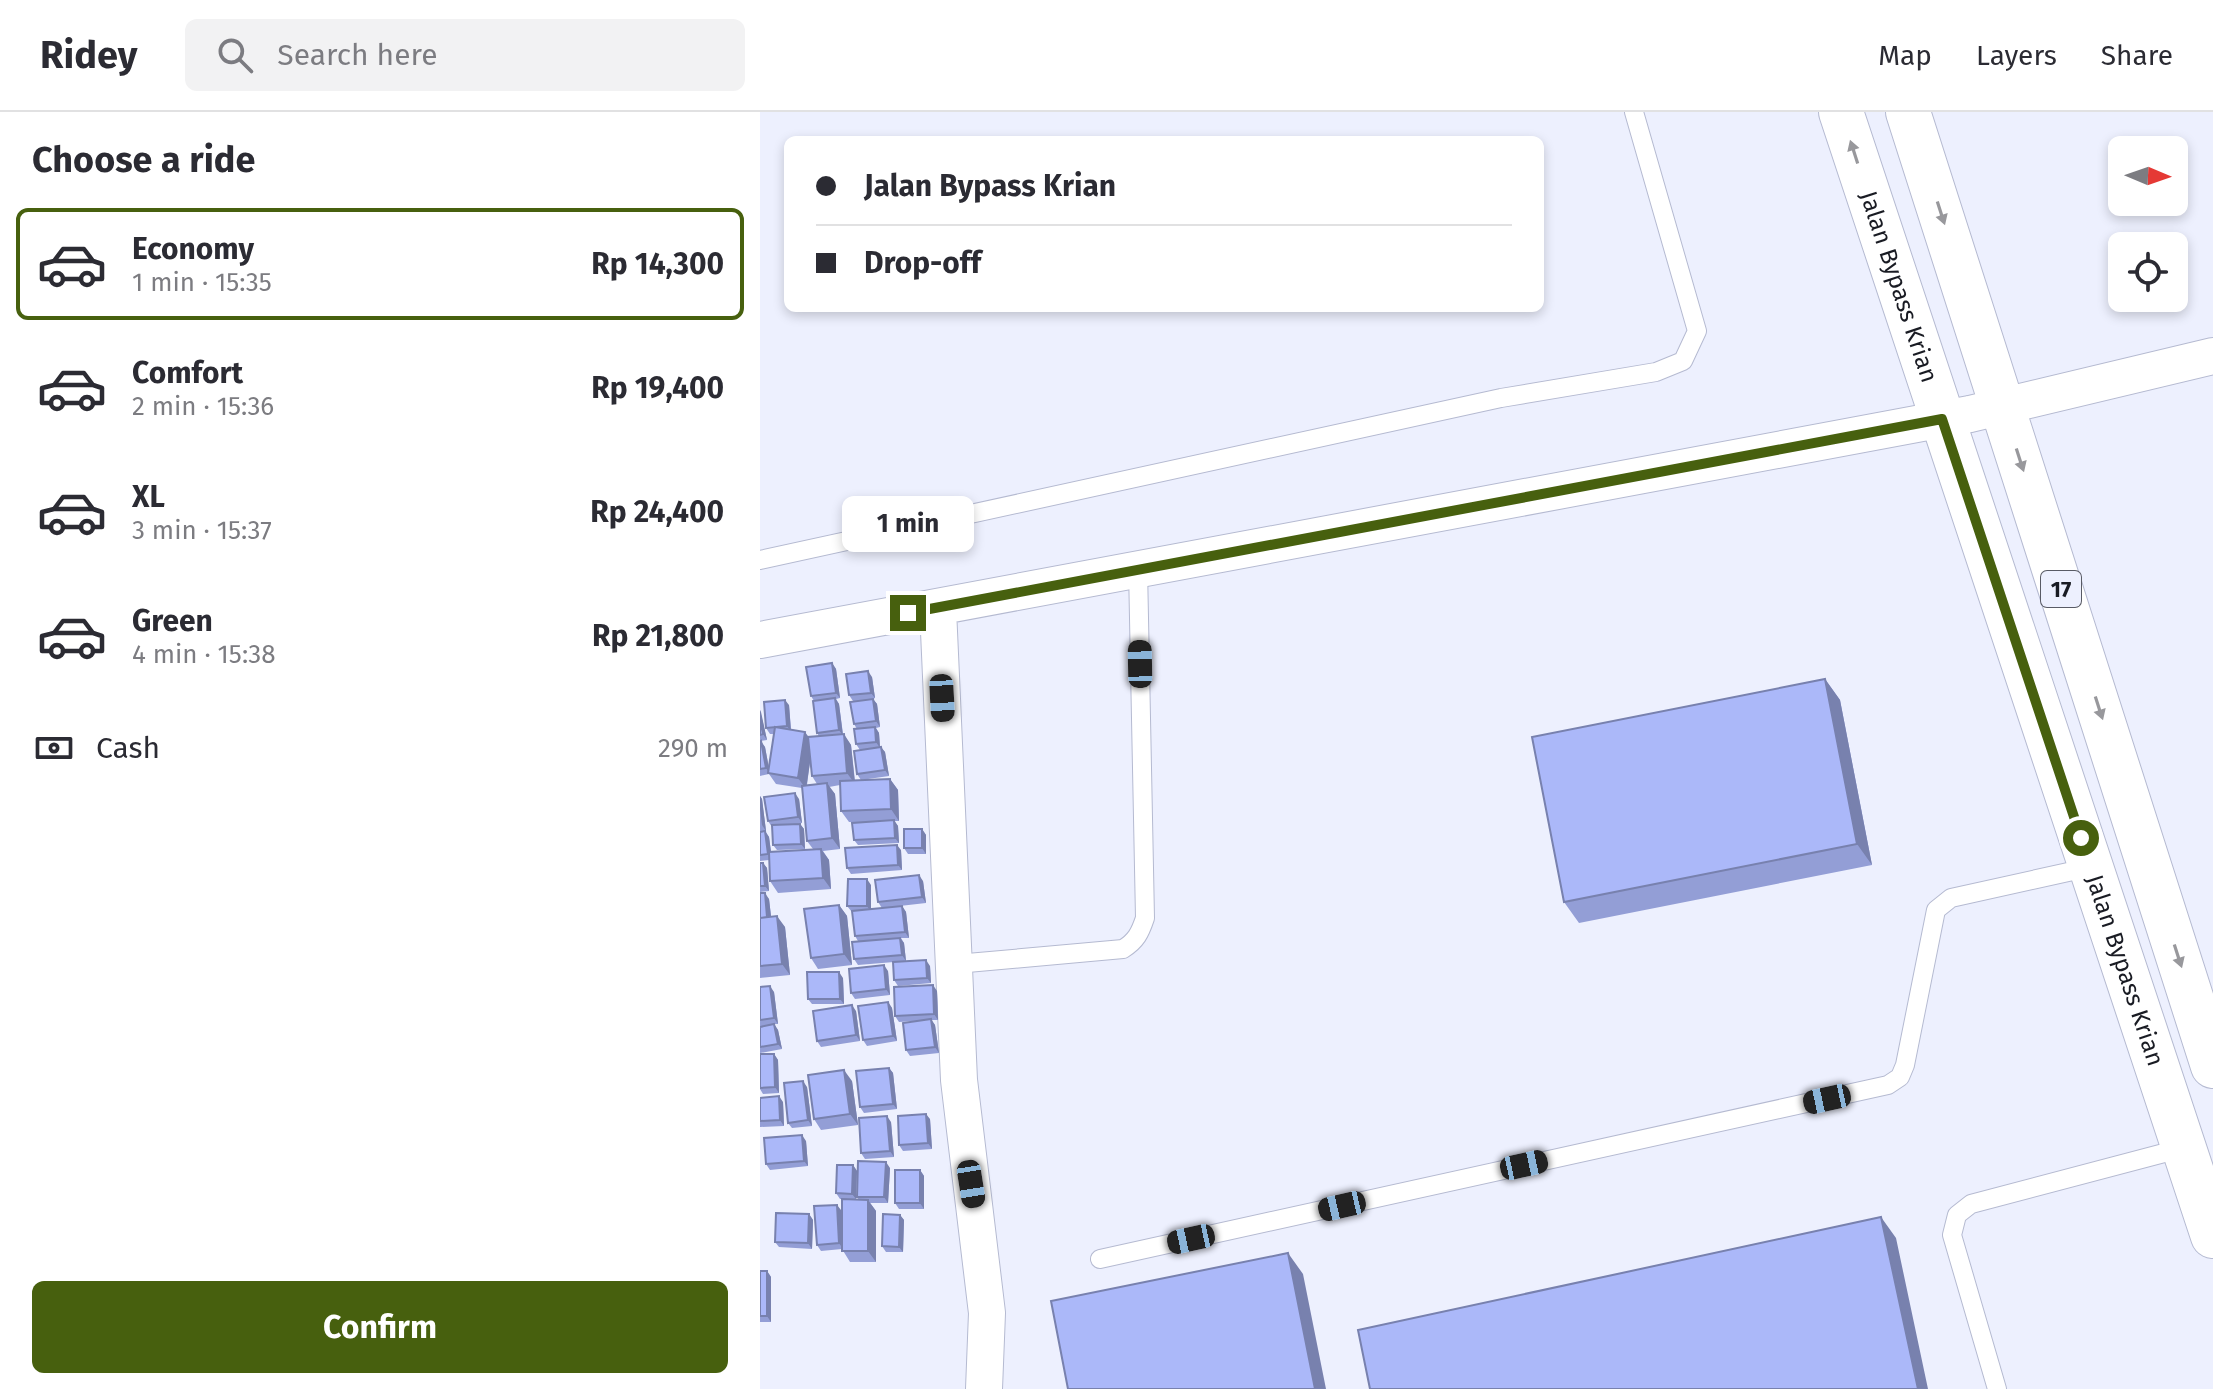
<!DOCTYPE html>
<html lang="en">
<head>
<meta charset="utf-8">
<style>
	:root { --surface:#fff; --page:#f2f2f3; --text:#2b2b33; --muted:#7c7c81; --line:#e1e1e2; --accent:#47600e }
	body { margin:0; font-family:"Fira Sans",sans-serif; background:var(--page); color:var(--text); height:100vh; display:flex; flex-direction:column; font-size:30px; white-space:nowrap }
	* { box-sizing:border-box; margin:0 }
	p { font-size:26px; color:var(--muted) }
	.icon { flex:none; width:44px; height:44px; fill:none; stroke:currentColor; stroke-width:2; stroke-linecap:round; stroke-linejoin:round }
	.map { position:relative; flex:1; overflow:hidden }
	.sheet { display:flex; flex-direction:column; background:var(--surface); width:760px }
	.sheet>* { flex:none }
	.guide { position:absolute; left:24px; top:24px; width:760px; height:176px; border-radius:12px; box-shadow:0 4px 12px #0003; display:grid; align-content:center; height:176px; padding:0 32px; background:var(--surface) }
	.needle { width:52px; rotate:92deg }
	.controls { position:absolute; left:1348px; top:24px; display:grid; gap:16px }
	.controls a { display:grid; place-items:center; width:80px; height:80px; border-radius:12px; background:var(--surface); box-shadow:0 4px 12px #0003; font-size:40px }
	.end { position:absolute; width:36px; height:36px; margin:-18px; border:10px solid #47600e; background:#fff; box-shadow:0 0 0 4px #fff }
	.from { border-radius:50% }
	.bubble { position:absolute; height:56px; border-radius:12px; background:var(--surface); box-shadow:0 4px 12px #0003; font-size:26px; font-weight:700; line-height:56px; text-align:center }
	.car { position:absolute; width:24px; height:48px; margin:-24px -12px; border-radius:10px; box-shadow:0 0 6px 2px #0007; background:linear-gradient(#222 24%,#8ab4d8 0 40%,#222 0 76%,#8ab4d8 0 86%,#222 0) }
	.guide b { display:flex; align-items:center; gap:28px; height:76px; font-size:30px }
	.guide b+b { border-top:2px solid var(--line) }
	.guide i { width:20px; height:20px; background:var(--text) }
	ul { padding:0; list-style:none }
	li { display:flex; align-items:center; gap:24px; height:112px; margin:0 16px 12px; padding:0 16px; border:4px solid transparent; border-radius:12px }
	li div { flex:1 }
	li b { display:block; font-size:30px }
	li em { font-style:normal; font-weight:700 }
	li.current { border-color:var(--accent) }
	li>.icon { width:72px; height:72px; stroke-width:1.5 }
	h2 { padding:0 32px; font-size:36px; line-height:96px }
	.pay { display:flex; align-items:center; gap:20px; height:88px; padding:0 32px; font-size:30px }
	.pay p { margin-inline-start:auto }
	.action { display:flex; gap:16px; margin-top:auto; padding:16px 32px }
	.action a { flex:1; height:92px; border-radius:12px; background:var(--accent); color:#fff; font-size:32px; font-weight:700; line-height:92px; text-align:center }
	header { display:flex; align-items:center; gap:48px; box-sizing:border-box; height:112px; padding:0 40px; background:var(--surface); border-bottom:2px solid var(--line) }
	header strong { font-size:38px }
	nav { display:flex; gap:44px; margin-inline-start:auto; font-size:28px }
	.search { width:560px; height:72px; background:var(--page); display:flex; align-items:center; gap:20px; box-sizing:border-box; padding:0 28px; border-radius:12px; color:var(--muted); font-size:30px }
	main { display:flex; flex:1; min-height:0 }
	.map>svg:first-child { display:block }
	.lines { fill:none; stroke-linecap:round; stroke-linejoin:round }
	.service-casing { stroke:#b5bad1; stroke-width:20 }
	.minor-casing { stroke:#b5bad1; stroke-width:38 }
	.trunk-casing { stroke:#b5bad1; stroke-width:46 }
	.service { stroke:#fff; stroke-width:18 }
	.minor { stroke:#fff; stroke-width:36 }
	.trunk { stroke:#fff; stroke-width:44 }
	.wall { fill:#939ed6; fill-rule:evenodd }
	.shaded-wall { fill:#7881ae }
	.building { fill:#abb8f9; stroke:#7881ae; stroke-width:2 }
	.oneway { fill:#98989c }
	.route { stroke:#47600e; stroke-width:10 }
	.labels { text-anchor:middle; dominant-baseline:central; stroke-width:6; stroke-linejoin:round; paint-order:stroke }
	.shield { fill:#edf0fe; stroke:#595b65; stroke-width:2 }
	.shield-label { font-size:22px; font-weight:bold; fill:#191b23 }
	.street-label { font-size:24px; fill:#191b23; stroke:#edf0fe }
</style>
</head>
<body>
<header>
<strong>Ridey</strong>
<div class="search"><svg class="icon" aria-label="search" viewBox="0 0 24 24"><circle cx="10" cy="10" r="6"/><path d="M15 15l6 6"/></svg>Search here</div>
<nav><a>Map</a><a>Layers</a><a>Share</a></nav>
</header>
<main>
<section class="sheet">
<h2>Choose a ride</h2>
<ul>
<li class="current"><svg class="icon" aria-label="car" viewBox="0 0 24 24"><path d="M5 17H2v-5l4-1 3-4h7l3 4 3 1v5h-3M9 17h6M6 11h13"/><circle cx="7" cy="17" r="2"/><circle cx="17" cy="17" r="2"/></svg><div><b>Economy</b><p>1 min · 15:35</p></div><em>Rp 14,300</em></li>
<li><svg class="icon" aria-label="car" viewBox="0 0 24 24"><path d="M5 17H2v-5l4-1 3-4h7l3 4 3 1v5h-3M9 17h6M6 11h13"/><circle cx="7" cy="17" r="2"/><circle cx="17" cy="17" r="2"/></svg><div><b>Comfort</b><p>2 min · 15:36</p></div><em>Rp 19,400</em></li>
<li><svg class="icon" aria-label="car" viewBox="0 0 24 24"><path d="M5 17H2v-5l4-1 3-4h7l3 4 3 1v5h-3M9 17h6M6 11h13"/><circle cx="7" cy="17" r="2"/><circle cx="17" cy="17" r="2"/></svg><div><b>XL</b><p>3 min · 15:37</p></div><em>Rp 24,400</em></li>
<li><svg class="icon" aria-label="car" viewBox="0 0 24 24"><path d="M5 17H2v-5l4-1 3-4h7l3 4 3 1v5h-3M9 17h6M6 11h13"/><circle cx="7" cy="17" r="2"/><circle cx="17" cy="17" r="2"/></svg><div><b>Green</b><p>4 min · 15:38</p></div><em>Rp 21,800</em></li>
</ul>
<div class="pay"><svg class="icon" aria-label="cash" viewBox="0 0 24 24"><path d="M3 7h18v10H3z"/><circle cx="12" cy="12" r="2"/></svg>Cash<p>290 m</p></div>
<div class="action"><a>Confirm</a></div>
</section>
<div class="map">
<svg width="1453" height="1277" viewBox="0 0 1453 1277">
	<rect width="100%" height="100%" fill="#edf0fe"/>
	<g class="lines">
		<!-- service casing -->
		<g class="service-casing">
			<path id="service" d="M0 448 741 286 896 260 923 249 937 219 874 0
				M196 852 363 837C376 829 380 821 385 806L378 456
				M340 1147 1128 973 1140 965 1145 953 1176 798 1191 786 1331 755
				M1237 1277 1192 1123 1197 1103 1211 1092 1423 1036"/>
		</g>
		<!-- minor casing -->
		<g class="minor-casing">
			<path id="minor" d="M178 497 199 968 227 1201 224 1277
				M0 528 1210 302 1453 244"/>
		</g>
		<!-- trunk casing -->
		<g class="trunk-casing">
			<g id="trunk">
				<path id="s1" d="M1081 0 1453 1124"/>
				<path d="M1148 0 1453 954"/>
			</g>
		</g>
		<!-- service -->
		<use href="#service" class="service"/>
		<!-- minor -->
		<use href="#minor" class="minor"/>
		<!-- trunk -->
		<use href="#trunk" class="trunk"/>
	</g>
	<!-- wall -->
	<path class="wall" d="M72 551 76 557 80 586 76 587 79 592 83 622 91 633 95 669 130 667 138 678 139 709H134L138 714 139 731 98 733 94 728 106 710H89L81 699 80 673 69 675 75 682 80 737 63 739 69 748 71 777 18 781 10 769 9 748 0 749V720L5 719 9 725 11 740 53 737 47 729 42 676 16 672 9 662 0 664V630L5 635 9 656 14 622H10L6 616 29 593 31 617 49 625 59 624 57 621 54 589 51 584ZM50 649 52 664 57 672 47 673Z
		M112 565 115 586 113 587 117 592 120 615 116 616 119 621 120 635 125 640 129 664 101 668 97 662 100 638 96 632 97 617 94 612 93 589 89 583Z
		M1065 567 1080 588 1112 753 819 811 804 790Z
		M0 598 7 628 0 629Z
		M0 684 2 687 6 719 0 720Z
		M39 687 42 711 36 712H40L44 717 45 737 17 738 13 733 12 715 8 709Z
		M162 717 166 723V742H148L144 736Z
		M141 738 142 758 91 762 87 756Z
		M0 751H3L7 756 9 779 0 780Z
		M163 769 166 791 122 796 118 790Z
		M111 773V797L142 794 146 800 149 826H141L144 831 146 849 98 853 94 847 98 829 95 824 92 800 87 794Z
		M0 781 9 787 11 804 25 815 30 863 0 866Z
		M79 793 87 804 92 853 58 857 51 846Z
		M170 854 171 871 138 874 134 868Z
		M128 859 130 883 95 887 91 881Z
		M83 866 84 892H52L48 887Z
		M0 875 14 880 18 912H14L18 918 22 937 0 941Z
		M177 879 178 908H171L175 913 179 941 150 944 146 938 156 909 139 910 135 904Z
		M128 890 132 896 137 929 107 934 103 928Z
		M96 899 100 929 61 935 57 929Z
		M0 942H14L18 948 19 981 3 982 0 977Z
		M129 956 133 961 137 997 104 1001 100 995Z
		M92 969 98 1013 61 1018 54 1007Z
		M47 975 52 1014 32 1016 28 1011Z
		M0 986 23 990 24 1014 0 1015Z
		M170 1007 172 1037 143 1039 139 1033Z
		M131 1010 134 1045 105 1047 101 1041Z
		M46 1029 48 1054 10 1058 6 1052Z
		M93 1053 97 1059 96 1087H80L76 1081Z
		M130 1056 128 1091H110L116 1099V1150H90L82 1137 61 1139 57 1133 81 1098 82 1116 99 1088 97 1085Z
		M160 1058 164 1064V1097H139L135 1091Z
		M49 1102 53 1108 52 1137 19 1135 15 1130Z
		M140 1103 144 1108 143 1140H126L122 1134Z
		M0 1159H7L11 1165V1210H0Z"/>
	<!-- shaded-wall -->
	<path class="shaded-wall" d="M72 551 76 557 80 586 76 581Z
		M108 559 112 565 115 586 111 581Z
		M1065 567 1080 588 1112 753 1097 732Z
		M75 586 79 592 83 624 79 618Z
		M113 587 117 592 120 615 116 609Z
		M25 588 29 593 31 620 27 614Z
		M0 598 1 600 7 628 3 622 0 607Z
		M115 615 119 621 120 636 116 630Z
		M45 620 53 631 46 677 38 666Z
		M84 622 91 633 95 672 87 661Z
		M1 629 5 635 10 662 6 656Z
		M121 635 125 640 129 664 125 658Z
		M130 667 138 678 139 709 131 697Z
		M67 671 75 682 80 737 72 726Z
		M35 681 39 687 42 711 38 705Z
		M0 684 2 687 6 719 2 713 0 697Z
		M134 708 138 714 139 731 135 726Z
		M40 712 44 717 45 737 41 732Z
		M162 717 166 723V742L162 736Z
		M5 719 9 725 12 747 8 742Z
		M137 733 141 738 142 758 138 753Z
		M61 737 69 748 71 777 63 766Z
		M3 751 7 756 9 779 5 774Z
		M159 763 163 769 166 791 162 785Z
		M107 767 111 773V800L107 794Z
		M5 781 9 787 12 813 8 808Z
		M79 793 87 804 92 853 84 842Z
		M142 794 146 800 149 826 145 820Z
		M17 804 25 815 30 863 22 852Z
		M140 826 144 831 146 849 142 843Z
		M166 848 170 854 171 871 167 866Z
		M124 853 128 859 130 883 126 877Z
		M79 860 83 866 84 892 80 887Z
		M173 873 177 879 178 908 174 902Z
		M10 874 14 880 18 912 14 906Z
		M128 890 132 896 137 929 133 924Z
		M92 893 96 899 100 929 96 923Z
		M171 907 175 913 179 941 175 935Z
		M14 912 18 918 22 937 18 932Z
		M14 942 18 948 19 981 15 975Z
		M129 956 133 961 137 997 133 992Z
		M84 958 92 969 98 1013 90 1002Z
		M43 969 47 975 52 1014 48 1008Z
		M19 984 23 990 24 1014 20 1008Z
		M166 1002 170 1007 172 1037 168 1031Z
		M127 1004 131 1010 134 1045 130 1039Z
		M42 1023 46 1029 48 1054 44 1049Z
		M126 1050 130 1056 128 1091 124 1085Z
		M93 1053 97 1059 96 1087 92 1082Z
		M160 1058 164 1064V1097L160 1091Z
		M108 1088 116 1099V1150L108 1139Z
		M77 1093 81 1098 83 1137 79 1131Z
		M49 1102 53 1108 52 1137 48 1131Z
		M140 1103 144 1108 143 1140 139 1135Z
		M1121 1105 1136 1126 1168 1277H1158Z
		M528 1141 543 1162 566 1277H555Z
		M7 1159 11 1165V1210L7 1204Z"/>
	<!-- building -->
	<path class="building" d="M72 551 76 581 51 584 46 555Z
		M108 559 111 581 89 583 86 562Z
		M1065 567 1097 732 804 790 772 625Z
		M75 586 79 618 57 621 53 589Z
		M113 587 116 609 94 612 90 590Z
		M25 588 27 614 6 616 4 590Z
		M0 607 3 622 0 623Z
		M15 615 45 620 38 666 8 661Z
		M115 615 116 630 96 632 94 617Z
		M84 622 87 661 52 664 48 625Z
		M1 629 6 656 0 657V630Z
		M121 635 125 658 97 662 94 639Z
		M130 667 131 697 81 699 80 669Z
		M67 671 72 726 47 729 42 674Z
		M35 681 38 705 8 709 4 685Z
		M134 708 135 726 94 728 92 711Z
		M40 712 41 732 13 733 12 713Z
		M144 717H162V736H144Z
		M5 719 8 742 0 743V720Z
		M137 733 138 753 87 756 85 736Z
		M61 737 63 766 10 769 9 740Z
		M0 751H3L5 774H0Z
		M159 763 162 785 118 790 115 768Z
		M88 767H107V794H87Z
		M0 781H5L7 805 0 806Z
		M79 793 84 842 51 846 44 797Z
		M142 794 145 820 95 824 92 799Z
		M17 804 22 852 0 854V806Z
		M140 826 142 843 94 847 92 830Z
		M166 848 167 866 134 868 133 850Z
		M124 853 126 877 91 881 89 857Z
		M47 860H79L80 887H48Z
		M173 873 174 902 135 904 134 875Z
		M10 874 14 906 0 908V875Z
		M128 890 133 924 103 928 98 894Z
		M92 893 96 923 57 929 53 899Z
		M171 907 175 935 146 938 143 911Z
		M14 912 18 932 0 935V915Z
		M0 942H14L15 975 0 976Z
		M129 956 133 992 100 995 96 959Z
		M84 958 90 1002 54 1007 48 963Z
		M43 969 48 1008 28 1011 24 971Z
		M19 984 20 1008 0 1009V986Z
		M166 1002 168 1031 139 1033 138 1004Z
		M127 1004 130 1039 101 1041 99 1006Z
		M42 1023 44 1049 6 1052 4 1026Z
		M98 1049 126 1050 124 1085H97Z
		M77 1053H93L92 1082 76 1081Z
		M135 1058H160V1091H135Z
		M82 1087 108 1088V1139H82Z
		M77 1093 79 1131 57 1133 54 1094Z
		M16 1101 49 1102 48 1131 15 1130Z
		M123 1102 140 1103 139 1135 122 1134Z
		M1121 1105 1158 1277H610L598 1218Z
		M528 1141 555 1277H308L291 1189Z
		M0 1159H7V1204H0Z"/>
	<!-- one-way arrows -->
	<defs><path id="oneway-solid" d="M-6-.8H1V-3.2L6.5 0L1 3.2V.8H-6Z" transform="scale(2)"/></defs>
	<g class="oneway">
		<use href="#oneway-solid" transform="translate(1094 40) rotate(-108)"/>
		<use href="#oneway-solid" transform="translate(1181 101) rotate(72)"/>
		<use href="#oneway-solid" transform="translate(1260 348) rotate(72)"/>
		<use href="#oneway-solid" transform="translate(1339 596) rotate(72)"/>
		<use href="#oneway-solid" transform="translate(1418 844) rotate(72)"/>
	</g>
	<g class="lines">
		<!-- route -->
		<path class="route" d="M148 501 1182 307 1321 726"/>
	</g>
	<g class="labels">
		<!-- shield labels -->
		<rect class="shield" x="1281" y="459" width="40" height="36" rx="6"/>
		<g class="shield-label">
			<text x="1301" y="477">17</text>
		</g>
		<!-- street labels -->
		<g class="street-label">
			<text stroke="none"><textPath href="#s1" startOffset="184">Jalan Bypass Krian</textPath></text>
			<text stroke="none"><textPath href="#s1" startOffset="904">Jalan Bypass Krian</textPath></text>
		</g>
	</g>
</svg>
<div class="controls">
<a><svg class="needle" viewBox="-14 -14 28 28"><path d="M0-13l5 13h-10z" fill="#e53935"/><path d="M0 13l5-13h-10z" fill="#7c7c81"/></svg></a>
<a><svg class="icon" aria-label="locate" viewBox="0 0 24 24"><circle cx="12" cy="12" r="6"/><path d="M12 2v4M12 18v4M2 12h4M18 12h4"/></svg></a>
</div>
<i class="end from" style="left:1321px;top:726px"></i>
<i class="end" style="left:148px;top:501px"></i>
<div class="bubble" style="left:82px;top:384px;width:132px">1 min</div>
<i class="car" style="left:380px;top:552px;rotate:359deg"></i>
<i class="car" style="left:182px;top:586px;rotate:177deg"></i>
<i class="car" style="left:1067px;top:987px;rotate:258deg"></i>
<i class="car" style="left:764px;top:1053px;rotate:78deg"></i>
<i class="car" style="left:211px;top:1072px;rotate:171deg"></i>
<i class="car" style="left:582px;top:1094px;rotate:257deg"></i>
<i class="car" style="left:431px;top:1127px;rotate:258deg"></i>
<div class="guide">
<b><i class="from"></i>Jalan Bypass Krian</b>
<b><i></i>Drop-off</b>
</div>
</div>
</main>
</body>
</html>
